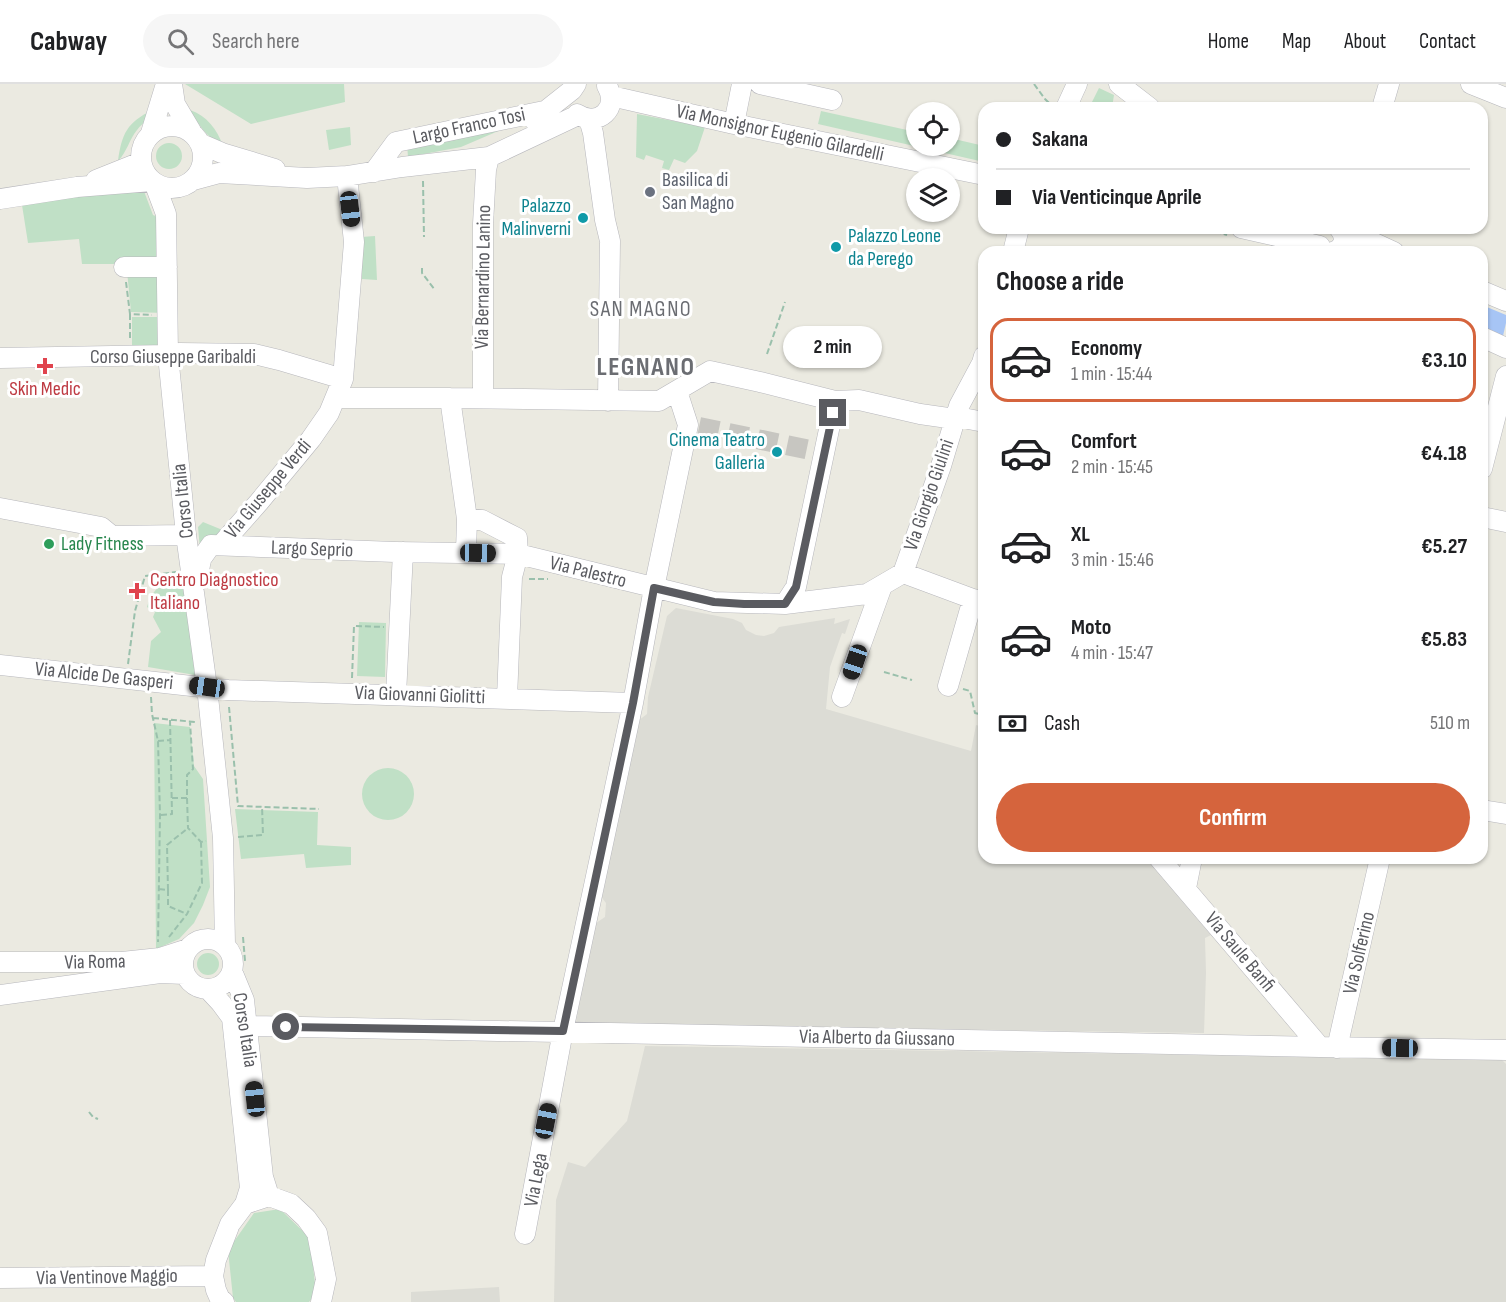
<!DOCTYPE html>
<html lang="en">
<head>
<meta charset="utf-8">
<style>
	:root { --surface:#fff; --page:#f6f6f6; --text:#202124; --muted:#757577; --line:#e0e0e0; --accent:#d5643d }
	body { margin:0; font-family:"Sofia Sans Condensed",sans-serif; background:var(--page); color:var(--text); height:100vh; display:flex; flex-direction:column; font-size:22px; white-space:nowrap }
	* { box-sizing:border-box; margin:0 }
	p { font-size:20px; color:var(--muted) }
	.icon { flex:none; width:33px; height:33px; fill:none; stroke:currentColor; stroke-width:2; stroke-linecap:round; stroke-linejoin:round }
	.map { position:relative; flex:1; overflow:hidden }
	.drawer { position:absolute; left:978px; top:162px; width:510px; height:618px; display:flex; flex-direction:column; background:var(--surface); border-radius:18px; box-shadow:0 2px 4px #0004 }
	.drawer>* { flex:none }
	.banner { position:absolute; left:978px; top:18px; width:510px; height:132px; border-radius:18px; box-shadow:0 2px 4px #0004; display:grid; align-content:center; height:132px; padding:0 18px; background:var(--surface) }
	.buttons { position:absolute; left:906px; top:18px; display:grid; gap:12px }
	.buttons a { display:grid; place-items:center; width:54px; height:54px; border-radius:50%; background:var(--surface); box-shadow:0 2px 4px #0004; font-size:30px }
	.end { position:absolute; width:27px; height:27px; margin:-14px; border:8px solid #5a5b60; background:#fff; box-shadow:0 0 0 3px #fff }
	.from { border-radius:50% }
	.bubble { position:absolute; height:42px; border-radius:21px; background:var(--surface); box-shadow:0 2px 4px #0004; font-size:20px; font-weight:700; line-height:42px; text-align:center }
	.car { position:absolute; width:18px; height:36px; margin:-18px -9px; border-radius:8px; box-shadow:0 0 4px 2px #0007; background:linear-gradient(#222 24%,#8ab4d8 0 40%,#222 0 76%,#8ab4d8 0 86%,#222 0) }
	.banner b { display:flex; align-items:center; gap:21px; height:57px; font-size:22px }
	.banner b+b { border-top:2px solid var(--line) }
	.banner i { width:15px; height:15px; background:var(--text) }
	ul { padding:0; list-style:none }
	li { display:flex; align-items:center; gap:18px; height:84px; margin:0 12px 9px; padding:0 6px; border:3px solid transparent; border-radius:18px }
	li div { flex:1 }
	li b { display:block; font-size:22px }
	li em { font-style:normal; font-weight:700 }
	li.active { border-color:var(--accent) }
	li>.icon { width:54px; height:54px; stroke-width:1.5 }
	h2 { padding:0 18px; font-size:27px; line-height:72px }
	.pay { display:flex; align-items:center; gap:15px; height:66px; padding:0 18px; font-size:22px }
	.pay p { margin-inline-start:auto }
	.cta { display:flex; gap:12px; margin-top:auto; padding:12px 18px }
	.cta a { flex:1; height:69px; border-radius:36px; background:var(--accent); color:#fff; font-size:24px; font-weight:700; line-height:69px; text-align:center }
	header { display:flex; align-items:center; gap:36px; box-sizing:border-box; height:84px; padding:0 30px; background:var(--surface); border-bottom:2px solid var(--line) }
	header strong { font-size:28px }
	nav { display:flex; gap:33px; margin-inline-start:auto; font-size:21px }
	.search { width:420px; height:54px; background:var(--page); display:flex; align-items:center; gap:15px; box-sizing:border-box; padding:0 21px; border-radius:33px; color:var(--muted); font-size:22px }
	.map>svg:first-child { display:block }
	.industrial { fill:#dcdcd5 }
	.green { fill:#c0e0c6 }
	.water { fill:#a7c5f5 }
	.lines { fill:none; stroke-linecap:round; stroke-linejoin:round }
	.minor-tunnel { stroke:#c7c6c1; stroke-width:20; stroke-dasharray:20 10; stroke-linecap:butt }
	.minor-casing { stroke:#b7b7bc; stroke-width:21 }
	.path { stroke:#9ac0ac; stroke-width:2; stroke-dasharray:6 3; stroke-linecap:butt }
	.minor { stroke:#fff; stroke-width:20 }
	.route { stroke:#5a5b60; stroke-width:8 }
	.worship-dot { fill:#6b7280; stroke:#fff; stroke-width:2 }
	.culture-dot { fill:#0f9aa8; stroke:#fff; stroke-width:2 }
	.health-dot { fill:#e0444e; stroke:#fff; stroke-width:2 }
	.leisure-dot { fill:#2e9e5b; stroke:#fff; stroke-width:2 }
	.labels { text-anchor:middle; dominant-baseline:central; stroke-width:6; stroke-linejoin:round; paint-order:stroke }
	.street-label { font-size:20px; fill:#5a5b60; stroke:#fff }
	.worship-label { font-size:20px; fill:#5b616d; stroke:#fff; text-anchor:start }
	.culture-label { font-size:20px; fill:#0d838f; stroke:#fff; text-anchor:end }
	.health-label { font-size:20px; fill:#be3a42; stroke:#fff }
	.leisure-label { font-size:20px; fill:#27864d; stroke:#fff; text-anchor:start }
	.quarter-label { font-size:22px; letter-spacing:1.5px; fill:#6b6d72; stroke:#fff }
	.district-label { font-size:26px; font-weight:bold; letter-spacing:1.5px; fill:#6b6d72; stroke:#fff }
</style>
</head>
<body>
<header>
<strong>Cabway</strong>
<div class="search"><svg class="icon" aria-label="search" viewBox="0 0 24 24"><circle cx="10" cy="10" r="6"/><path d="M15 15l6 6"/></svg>Search here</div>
<nav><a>Home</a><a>Map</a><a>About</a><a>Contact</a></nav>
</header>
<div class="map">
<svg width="1506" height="1218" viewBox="0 0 1506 1218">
	<rect width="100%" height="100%" fill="#ebeae1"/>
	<!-- industrial -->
	<path class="industrial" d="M676 524 733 535 742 539 746 546 756 551 764 552 774 549 779 543 835 534 834 540 850 535 845 550 842 549 830 583 826 625 971 667 976 641 984 643V774H1146L1211 851 1205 854 1206 889 1204 949 929 945 906 944H826L576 938 593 841 605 833 606 819 599 810 634 640 647 630 648 613 667 532Z
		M645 962 1502 976 1506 980V1218H554L556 1116 568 1078 585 1083 627 1037Z
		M499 1203 500 1218H411V1208Z"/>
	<!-- green -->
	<path class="green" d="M185 0H344L345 18 251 40Z
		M1099 4 1114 11 1112 24H1089Z
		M152 26C148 38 144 37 137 46 129 56 127 68 118 77 122 49 127 39 152 26Z
		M190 26C207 32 217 45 223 62 210 57 196 38 190 26Z
		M821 27 916 48V62H950V54L984 62V78L818 40Z
		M637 30 705 43 697 67 685 79 674 75 669 86 662 84 664 77 646 71 644 76 636 73Z
		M522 37 461 63 408 73 407 60Z
		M350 43 351 61 329 66 326 46Z
		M156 72a13 13 0 1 1 26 0a13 13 0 1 1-26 0Z
		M142 102 153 131 170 138V180H82L79 155 28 159 22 121Z
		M375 152 377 196 362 195 361 153Z
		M127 187 164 188 165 229 131 228Z
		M132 233H164L165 265 132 264Z
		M203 438 225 447 200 465 198 443Z
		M183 494 195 591 148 583 151 557 161 548 153 533 155 528 147 523C153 503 163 498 183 494Z
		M359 538 386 539 385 593 357 592Z
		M154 639 190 643 194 682 203 695 210 803 203 821 194 839 179 855 156 865Z
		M362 710a26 26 0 1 1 52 0a26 26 0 1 1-52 0Z
		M235 725 318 728 317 761 351 763V781L306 784 304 770 241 775Z
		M197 880a11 11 0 1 1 22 0a11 11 0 1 1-22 0Z
		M280 1125 310 1154 316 1209 309 1218H236L233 1214 228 1166 254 1129Z"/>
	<!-- water -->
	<path class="water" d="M1482 221 1506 231V239L1502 256 1482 247Z"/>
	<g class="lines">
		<!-- minor-tunnel -->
		<path class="minor-tunnel" d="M699 343 810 366"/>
		<!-- minor casing -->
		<g class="minor-casing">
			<path id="minor" d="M172 0 175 20 191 47
				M760 0 832 16
				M1119 0 1150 24
				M1471 0 1506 14
				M611 12 734 40 984 91
				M1066 24 1077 0
				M1382 24 1389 0
				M577 30C598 44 620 24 607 2
				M589 35 593 49 605 136 610 157 608 317
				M534 36 572 6 576 0
				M734 40 742 0
				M141 73a31 31 0 1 1 62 0a31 31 0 1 1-62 0Z
				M151 49 166 0
				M201 60 222 69 275 85
				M374 88 396 58 544 27
				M96 96 141 78
				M193 96 219 89 307 94 347 92 402 83 489 73 578 31
				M154 98 166 130 168 271 186 451 207 603 223 754 225 861
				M0 115 77 103 152 97
				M1241 144 1320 162
				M1345 152 1368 156 1394 168
				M1013 168 1019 144
				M1333 168C1345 164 1347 153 1339 144
				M124 183H167
				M1482 207 1506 217
				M1482 253 1506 264
				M0 274 168 271 179 269 254 270 279 276 343 295
				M336 314H450L659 317 710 287 760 298 835 317 859 316 920 330 948 334H963L984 338
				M450 314 467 435 466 468
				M483 314V140L486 86 489 73
				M1482 385 1506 292
				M0 424 101 443 112 452 186 451
				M1482 433 1506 438
				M467 435 482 436 517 454 518 470 512 493 507 614
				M221 461 259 418 311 355 329 329 343 295 354 158 347 92
				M903 489 941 382 959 322 982 279 984 272
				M903 489 973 515 984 518
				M197 498 201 475 211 461 395 468 518 470 714 518 785 520 867 510 903 489
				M785 520 796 503 835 317
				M0 581 228 606 633 619
				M948 602 973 515
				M396 611 403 468
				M842 613 882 502
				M1482 726 1506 730
				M1159 774 1320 963
				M1186 804 1192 774
				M183 880a25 25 0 1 1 50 0a25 25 0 1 1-50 0Z
				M0 878H122L160 874 188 865
				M232 887 244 916 263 1093 269 1112
				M208 905 221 919 232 934 250 1104 245 1120
				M0 911 160 889 185 890
				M248 942 1320 963 1506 966
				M1337 964 1380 774
				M525 1150 563 947 633 619 654 504 688 341 677 307
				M0 1194 213 1192
				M224 1218 220 1215 216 1206 213 1192 216 1176 230 1140 245 1120 269 1112 291 1120 306 1134 317 1149 326 1195 321 1218"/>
		</g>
		<!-- path -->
		<path class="path" d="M1034 0 1045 15 1050 20
			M423 97 424 153
			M1221 144 1220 149 1227 151
			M422 184V189L435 206
			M126 198 130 230 152 231
			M130 230V254
			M767 270 785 218
			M529 495H548
			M128 580 135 527 145 492 176 488
			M884 588 912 596
			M352 594 354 542 384 543
			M963 605 970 607 975 629 984 631
			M151 613 152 630 158 657 160 731 158 858
			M229 623 238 722 319 725
			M153 634 195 638
			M158 657 170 656
			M172 714H187V691L193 685 190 638
			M187 714 188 744 201 758 206 757
			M161 731 172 730 170 636
			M238 753 263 751 262 722
			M159 805 168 806V822L187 830
			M168 806 167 761 188 744
			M169 853 187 830 202 799 201 758
			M243 853 245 877
			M89 1028 93 1033 98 1035"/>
		<!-- minor -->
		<use href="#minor" class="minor"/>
	</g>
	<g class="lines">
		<!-- route -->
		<path class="route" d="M286 943 563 947 633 619 654 504 714 518 744 520H785L796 503 833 329"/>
	</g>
	<!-- markers -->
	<circle class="worship-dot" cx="650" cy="108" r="6"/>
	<g class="culture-dot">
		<circle cx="583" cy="134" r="6"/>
		<circle cx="836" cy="163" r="6"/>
		<circle cx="777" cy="368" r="6"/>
	</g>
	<g class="health-dot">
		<path d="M42 273h6v6h6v6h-6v6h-6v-6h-6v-6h6z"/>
		<path d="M134 498h6v6h6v6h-6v6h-6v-6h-6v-6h6z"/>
	</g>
	<circle class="leisure-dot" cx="49" cy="460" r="6"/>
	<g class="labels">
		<!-- street labels -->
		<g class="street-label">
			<text transform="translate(469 42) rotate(-12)">Largo Franco Tosi</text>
			<text transform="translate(780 49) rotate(12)">Via Monsignor Eugenio Gilardelli</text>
			<text transform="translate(483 193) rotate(-89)">Via Bernardino Lanino</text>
			<text x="173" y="273">Corso Giuseppe Garibaldi</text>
			<text transform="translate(268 405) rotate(-50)">Via Giuseppe Verdi</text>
			<text transform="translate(929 411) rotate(-71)">Via Giorgio Giulini</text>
			<text transform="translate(183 417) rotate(-96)">Corso Italia</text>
			<text transform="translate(312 465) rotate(2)">Largo Seprio</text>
			<text transform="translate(588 488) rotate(14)">Via Palestro</text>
			<text transform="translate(104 592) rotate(6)">Via Alcide De Gasperi</text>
			<text transform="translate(420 611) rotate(2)">Via Giovanni Giolitti</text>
			<text transform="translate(1240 868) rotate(50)">Via Saule Banfi</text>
			<text transform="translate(1359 869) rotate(-77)">Via Solferino</text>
			<text transform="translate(95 878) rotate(-1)">Via Roma</text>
			<text transform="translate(245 946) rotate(81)">Corso Italia</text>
			<text transform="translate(877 954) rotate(1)">Via Alberto da Giussano</text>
			<text transform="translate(536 1096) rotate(-79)">Via Lega</text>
			<text transform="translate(107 1193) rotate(-1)">Via Ventinove Maggio</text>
		</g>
		<!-- worship labels -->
		<g class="worship-label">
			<text x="662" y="96">Basilica di<tspan x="662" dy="23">San Magno</tspan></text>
		</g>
		<!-- culture labels -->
		<g class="culture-label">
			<text x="571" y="122">Palazzo<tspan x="571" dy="23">Malinverni</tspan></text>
			<text x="848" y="152" text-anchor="start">Palazzo Leone<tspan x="848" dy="23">da Perego</tspan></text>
			<text x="765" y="356">Cinema Teatro<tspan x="765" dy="23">Galleria</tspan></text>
		</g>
		<!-- health labels -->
		<g class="health-label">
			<text x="45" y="305">Skin Medic</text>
			<text x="150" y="496" text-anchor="start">Centro Diagnostico<tspan x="150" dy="23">Italiano</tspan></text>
		</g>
		<!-- leisure labels -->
		<g class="leisure-label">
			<text x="61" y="460">Lady Fitness</text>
		</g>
		<!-- quarter labels -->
		<g class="quarter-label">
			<text x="641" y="225">SAN MAGNO</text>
		</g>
		<!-- district labels -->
		<g class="district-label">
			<text x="646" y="283">LEGNANO</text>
		</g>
	</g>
</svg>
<div class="buttons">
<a><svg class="icon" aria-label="locate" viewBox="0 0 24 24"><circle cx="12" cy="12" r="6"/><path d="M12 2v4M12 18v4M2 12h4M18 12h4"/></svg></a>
<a><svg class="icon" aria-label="layers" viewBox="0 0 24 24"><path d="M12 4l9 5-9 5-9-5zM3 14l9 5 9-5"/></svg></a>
</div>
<i class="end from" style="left:286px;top:943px"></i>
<i class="end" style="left:833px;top:329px"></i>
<div class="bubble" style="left:783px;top:242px;width:99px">2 min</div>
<i class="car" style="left:350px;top:125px;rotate:173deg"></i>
<i class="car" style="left:478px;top:469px;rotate:91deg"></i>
<i class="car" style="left:855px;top:578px;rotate:199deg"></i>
<i class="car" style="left:207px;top:603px;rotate:278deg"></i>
<i class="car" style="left:1400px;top:964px;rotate:271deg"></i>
<i class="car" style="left:255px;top:1015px;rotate:354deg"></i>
<i class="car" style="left:546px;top:1037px;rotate:11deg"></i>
<div class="banner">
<b><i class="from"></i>Sakana</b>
<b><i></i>Via Venticinque Aprile</b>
</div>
<section class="drawer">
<h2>Choose a ride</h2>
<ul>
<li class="active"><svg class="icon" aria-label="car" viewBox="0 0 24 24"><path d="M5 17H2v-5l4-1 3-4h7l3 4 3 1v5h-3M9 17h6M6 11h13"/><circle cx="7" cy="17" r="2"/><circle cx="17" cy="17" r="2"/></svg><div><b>Economy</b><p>1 min · 15:44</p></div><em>€3.10</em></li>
<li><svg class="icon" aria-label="car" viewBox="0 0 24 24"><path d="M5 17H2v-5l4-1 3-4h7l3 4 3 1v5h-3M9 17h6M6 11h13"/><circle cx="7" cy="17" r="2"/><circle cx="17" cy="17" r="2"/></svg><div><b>Comfort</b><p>2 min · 15:45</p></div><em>€4.18</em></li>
<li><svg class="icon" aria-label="car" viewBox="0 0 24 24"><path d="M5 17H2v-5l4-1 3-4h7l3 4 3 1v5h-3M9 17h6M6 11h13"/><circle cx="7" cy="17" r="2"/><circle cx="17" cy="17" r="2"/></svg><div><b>XL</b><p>3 min · 15:46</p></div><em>€5.27</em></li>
<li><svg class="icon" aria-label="car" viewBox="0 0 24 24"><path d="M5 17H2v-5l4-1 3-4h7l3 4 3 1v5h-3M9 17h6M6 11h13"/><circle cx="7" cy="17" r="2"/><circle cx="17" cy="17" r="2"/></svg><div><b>Moto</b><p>4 min · 15:47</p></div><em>€5.83</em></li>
</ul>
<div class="pay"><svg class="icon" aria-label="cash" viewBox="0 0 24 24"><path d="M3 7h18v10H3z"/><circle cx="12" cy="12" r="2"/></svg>Cash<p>510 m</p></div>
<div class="cta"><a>Confirm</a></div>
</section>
</div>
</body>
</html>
